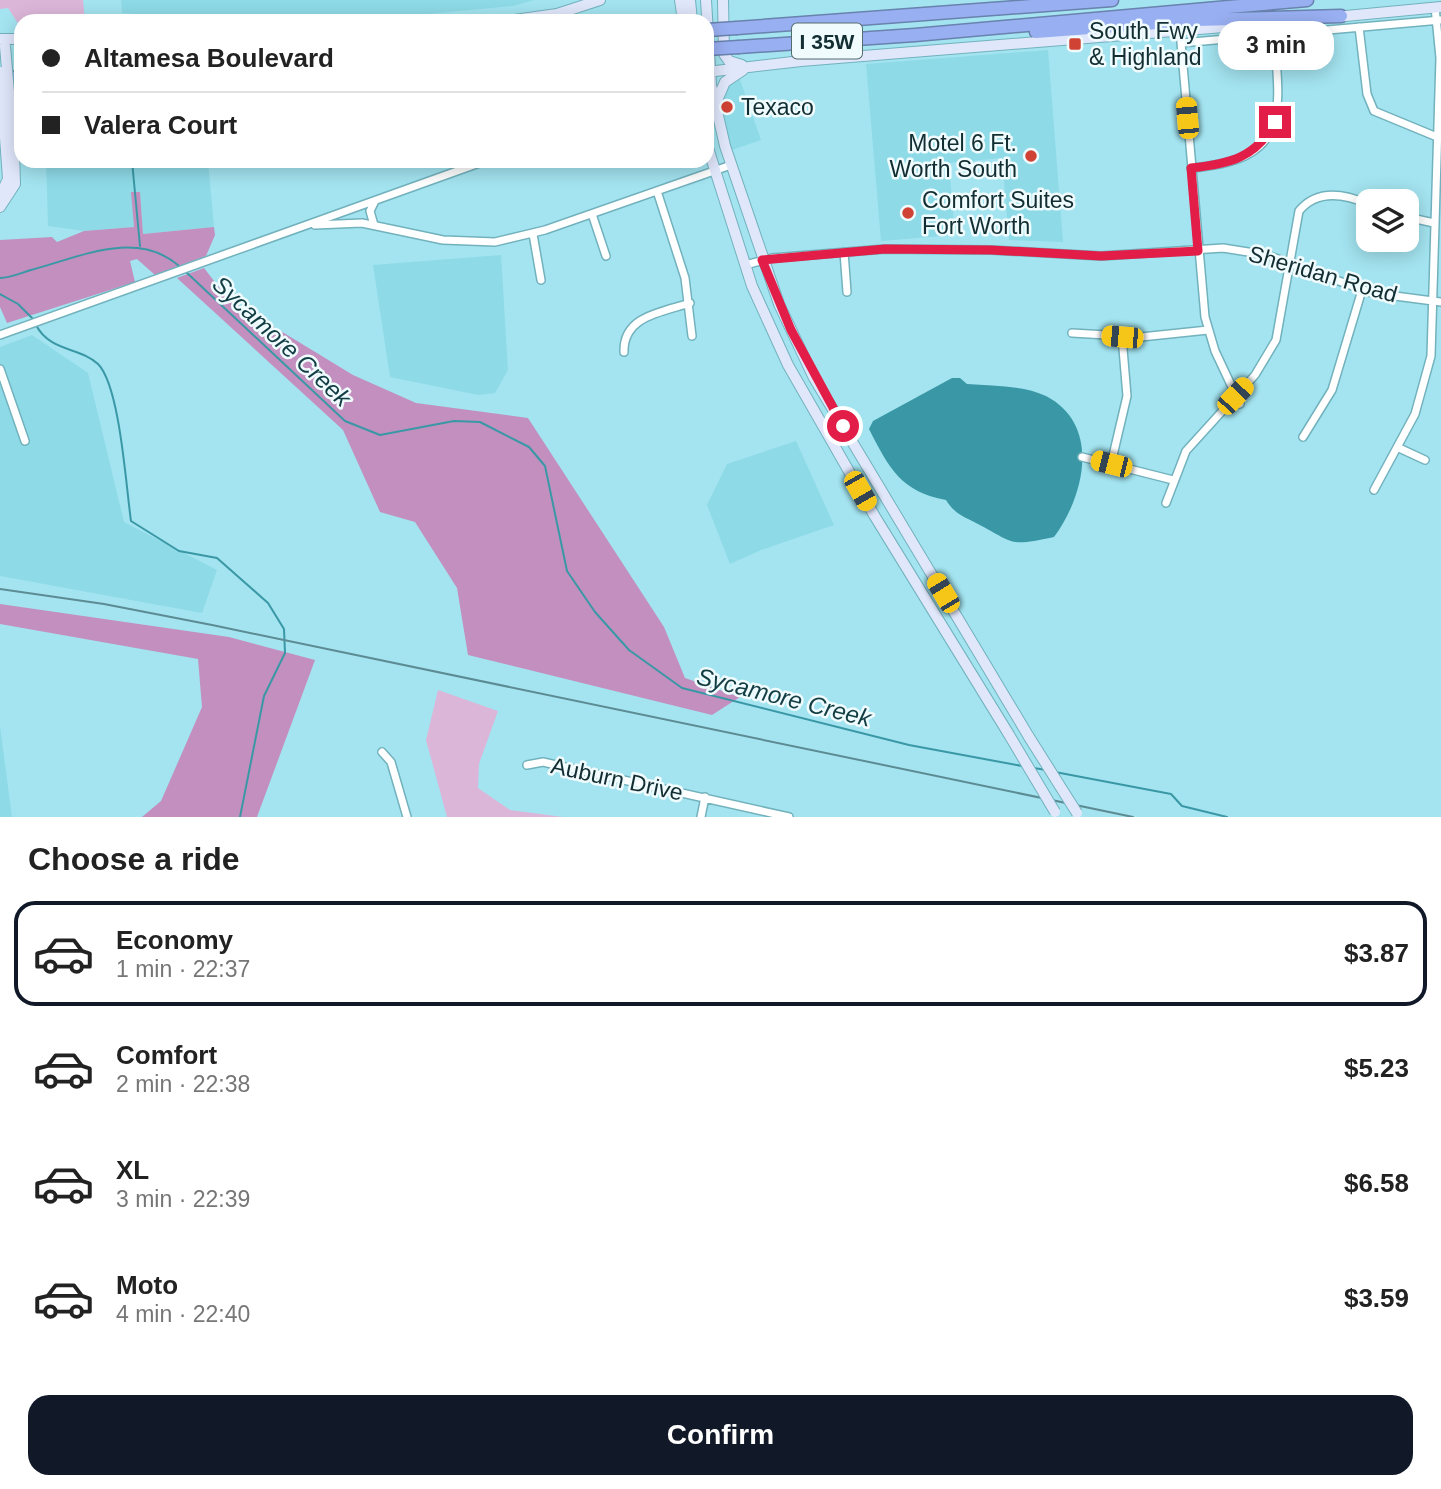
<!DOCTYPE html>
<html lang="en">
<head>
<meta charset="utf-8">
<style>
	:root { --surface:#fff; --page:#f6f6f6; --text:#222; --muted:#767676; --line:#e0e0e0; --accent:#111827 }
	body { margin:0; font-family:Helvetica,sans-serif; background:var(--page); color:var(--text); height:100vh; display:flex; flex-direction:column; font-size:26px; white-space:nowrap }
	* { box-sizing:border-box; margin:0 }
	p { font-size:23px; color:var(--muted) }
	.icon { flex:none; width:38px; height:38px; fill:none; stroke:currentColor; stroke-width:2; stroke-linecap:round; stroke-linejoin:round }
	.map { position:relative; height:817px; overflow:hidden }
	.side { display:flex; flex-direction:column; background:var(--surface); flex:1 }
	.side>* { flex:none }
	.hud { position:absolute; left:14px; top:14px; width:700px; height:154px; border-radius:21px; box-shadow:0 4px 18px #0003; display:grid; align-content:center; height:154px; padding:0 28px; background:var(--surface) }
	.tools { position:absolute; left:1356px; top:189px; display:grid; gap:14px }
	.tools a { display:grid; place-items:center; width:63px; height:63px; border-radius:14px; background:var(--surface); box-shadow:0 4px 18px #0003; font-size:35px }
	.end { position:absolute; width:32px; height:32px; margin:-16px; border:9px solid #e11d48; background:#fff; box-shadow:0 0 0 4px #fff }
	.from { border-radius:50% }
	.bubble { position:absolute; height:49px; border-radius:21px; background:var(--surface); box-shadow:0 4px 18px #0003; font-size:23px; font-weight:700; line-height:49px; text-align:center }
	.car { position:absolute; width:21px; height:42px; margin:-21px -10px; border-radius:9px; box-shadow:0 0 5px 2px #0007; background:linear-gradient(#f5c518 24%,#345 0 40%,#f5c518 0 76%,#345 0 86%,#f5c518 0) }
	.hud b { display:flex; align-items:center; gap:24px; height:66px; font-size:26px }
	.hud b+b { border-top:2px solid var(--line) }
	.hud i { width:18px; height:18px; background:var(--text) }
	ul { padding:0; list-style:none }
	li { display:flex; align-items:center; gap:21px; height:105px; margin:0 14px 10px; padding:0 14px; border:4px solid transparent; border-radius:21px }
	li div { flex:1 }
	li b { display:block; font-size:26px }
	li em { font-style:normal; font-weight:700 }
	li.active { border-color:var(--accent) }
	li>.icon { width:63px; height:63px; stroke-width:1.5 }
	h2 { padding:0 28px; font-size:32px; line-height:84px }
	.action { display:flex; gap:14px; margin-top:auto; padding:14px 28px }
	.action a { flex:1; height:80px; border-radius:21px; background:var(--accent); color:#fff; font-size:28px; font-weight:700; line-height:80px; text-align:center }
	.map>svg:first-child { display:block }
	.built { fill:#8edae7 }
	.green { fill:#dcb6d9 }
	.forest { fill:#c38fbe }
	.water { fill:#3a98a6 }
	.lines { fill:none; stroke-linecap:round; stroke-linejoin:round }
	.stream { stroke:#3a98a6; stroke-width:2 }
	.street-casing { stroke:#72b2bd; stroke-width:10 }
	.secondary-casing { stroke:#72b2bd; stroke-width:12 }
	.highway-casing { stroke:#6982ae; stroke-width:15 }
	.street { stroke:#fff; stroke-width:7 }
	.secondary { stroke:#e0e7fb; stroke-width:10 }
	.highway { stroke:#98aff1; stroke-width:12 }
	.rail { stroke:#5c8b93; stroke-width:2 }
	.secondary-bridge-casing { stroke:#72b2bd; stroke-width:12; stroke-linecap:butt }
	.highway-bridge-casing { stroke:#6982ae; stroke-width:15; stroke-linecap:butt }
	.secondary-bridge { stroke:#e0e7fb; stroke-width:10 }
	.highway-bridge { stroke:#98aff1; stroke-width:12 }
	.route { stroke:#e11d48; stroke-width:9 }
	.poi-dot { fill:#cf4234; stroke:#effbfd; stroke-width:2.5 }
	.labels { text-anchor:middle; dominant-baseline:central; stroke-width:5; stroke-linejoin:round; paint-order:stroke }
	.shield { fill:#effbfd; stroke:#556c6f; stroke-width:2 }
	.shield-label { font-size:21px; font-weight:bold; fill:#132e32 }
	.poi-label { font-size:23px; fill:#132e32; stroke:#effbfd; text-anchor:start }
	.street-label { font-size:23px; fill:#132e32; stroke:#effbfd }
	.water-label { font-size:24px; font-style:italic; fill:#123d43; stroke:#effbfd }
</style>
</head>
<body>
<div class="map">
<svg width="1441" height="817" viewBox="0 0 1441 817">
	<rect width="100%" height="100%" fill="#a3e4f0"/>
	<!-- built -->
	<path class="built" d="M121 0H534L513 6 384 18 218 20 122 13Z
		M1048 50 1063 242 1009 240 1002 158 949 163 955 235 881 241 866 64Z
		M739 77 761 140 732 150 719 108 720 96 731 80Z
		M46 161H208L214 227 143 234 140 193 132 192 134 227 84 231 48 226Z
		M501 255 508 370 495 393 478 395 390 377 373 265Z
		M32 335 88 373 124 522 217 570 202 613 0 576V347Z
		M796 441 834 525 761 550 730 564 707 505 727 464Z
		M0 726 12 817H0Z"/>
	<!-- green -->
	<path class="green" d="M0 0H83L85 21H21L19 25 8 8 0 9Z
		M438 690 498 711 479 764 478 788 510 810 563 817H447L426 740Z"/>
	<!-- forest -->
	<path class="forest" d="M131 192H140L143 234 214 227 215 235 206 256 155 275 137 259 130 261 135 282 7 323 0 307V240L52 237 57 242 84 231 134 227Z
		M204 268 228 299 353 375 416 403 528 418 664 627 685 678 740 697 712 715 468 655 457 588 415 522 380 512 343 430 177 278Z
		M0 604 229 637 315 660 257 817H142L161 801 202 707 198 659 0 624Z"/>
	<!-- water -->
	<path class="water" d="M952 378H960L967 384C993 386 1023 385 1046 396 1102 425 1084 497 1054 537 1007 547 1015 543 976 523 962 516 954 513 946 500 901 492 889 468 869 429L873 421Z"/>
	<g class="lines">
		<!-- stream -->
		<path class="stream" d="M132 161 140 246
			M186 272 345 421 380 435 454 421 480 422 529 447 545 466 567 571 595 612 629 650 682 688 909 745 1022 766
			M0 278C10 278 21 273 31 270 80 257 137 229 179 266
			M0 294 18 304 34 320
			M36 325C50 352 80 347 98 364 120 386 126 487 131 521L179 551 217 558 268 603 284 629 285 653 264 696 240 817
			M1034 768 1046 770
			M1055 772 1171 794 1182 806 1227 817"/>
		<!-- street casing -->
		<g class="street-casing">
			<path id="street" d="M1359 27 1367 94 1374 111 1437 137
				M1180 31 1205 317 1215 351 1240 404
				M1181 43 1441 20
				M1191 168C1289 160 1281 116 1274 35
				M657 191 685 278 692 336
				M592 214 606 256
				M1407 217 1434 223
				M315 225 362 223 443 240 495 242 545 230 731 165
				M374 225 370 211 375 201
				M533 234 541 280
				M844 252 847 292
				M745 265 772 258 885 249 991 250 1101 256 1223 248 1267 255 1372 293 1441 302
				M1072 333 1141 337 1208 330
				M0 335 485 161
				M624 352C623 316 662 312 690 303
				M0 369 25 441
				M1303 437 1332 390 1362 290
				M1399 448 1425 460
				M1082 457 1173 480
				M1111 464 1127 396 1122 337
				M1374 490 1415 414 1431 356 1440 58 1435 7
				M1166 503 1186 451 1255 375 1276 340 1299 211C1317 189 1345 194 1368 204
				M382 752 391 762 407 817
				M527 765 543 762 789 817
				M701 817 705 797"/>
		</g>
		<!-- secondary casing -->
		<g class="secondary-casing">
			<path id="secondary" d="M680 0 683 21
				M690 0 692 21
				M706 0 711 85 725 146 779 304 814 378 1029 737
				M723 0 724 54 729 61 742 65
				M1335 17 1441 7
				M507 21 557 14 600 0
				M0 39H21
				M707 72 801 61 1261 24
				M715 105 725 82 743 70
				M707 145 752 286 788 365 874 515 1008 733
				M0 196 8 179 6 151
				M0 207 15 184 14 150"/>
		</g>
		<!-- highway casing -->
		<g class="highway-casing">
			<path id="highway" d="M737 28 1112 0
				M1036 32 1197 20 1341 16
				M739 47 915 35 1307 0
				M0 79 21 77
				M0 108 21 106"/>
		</g>
		<!-- street -->
		<use href="#street" class="street"/>
		<!-- secondary -->
		<use href="#secondary" class="secondary"/>
		<!-- highway -->
		<use href="#highway" class="highway"/>
		<!-- rail -->
		<path class="rail" d="M0 589 104 604 212 625 1133 817"/>
		<!-- secondary-bridge casing -->
		<g class="secondary-bridge-casing">
			<path id="secondary-bridge" d="M5 46 14 150
				M0 72 6 151
				M1008 733 1055 812
				M1029 737 1077 813"/>
		</g>
		<!-- highway-bridge casing -->
		<g class="highway-bridge-casing">
			<path id="highway-bridge" d="M707 30 737 28
				M707 49 739 47"/>
		</g>
		<!-- secondary-bridge -->
		<use href="#secondary-bridge" class="secondary-bridge"/>
		<!-- highway-bridge -->
		<use href="#highway-bridge" class="highway-bridge"/>
	</g>
	<g class="lines">
		<!-- route -->
		<path class="route" d="M843 426 791 330 762 260 885 249 991 250 1101 256 1198 251 1191 168C1229 164 1256 158 1275 122"/>
	</g>
	<!-- markers -->
	<g class="poi-dot">
		<rect x="1068" y="37" width="14" height="14" rx="3.5"/>
		<circle cx="727" cy="107" r="7"/>
		<circle cx="1031" cy="156" r="7"/>
		<circle cx="908" cy="213" r="7"/>
	</g>
	<g class="labels">
		<!-- shield labels -->
		<rect class="shield" x="792" y="23.5" width="70" height="35" rx="5"/>
		<g class="shield-label">
			<text x="827" y="41">I 35W</text>
		</g>
		<!-- poi labels -->
		<g class="poi-label">
			<text x="1089" y="31">South Fwy<tspan x="1089" dy="26">&amp; Highland</tspan></text>
			<text x="741" y="107">Texaco</text>
			<text x="1017" y="143" text-anchor="end">Motel 6 Ft.<tspan x="1017" dy="26">Worth South</tspan></text>
			<text x="922" y="200">Comfort Suites<tspan x="922" dy="26">Fort Worth</tspan></text>
		</g>
		<!-- street labels -->
		<g class="street-label">
			<text transform="translate(1323 274) rotate(16)">Sheridan Road</text>
			<text transform="translate(617 779) rotate(12)">Auburn Drive</text>
		</g>
		<!-- water labels -->
		<g class="water-label">
			<text transform="translate(282 341) rotate(43)">Sycamore Creek</text>
			<text transform="translate(784 697) rotate(14)">Sycamore Creek</text>
		</g>
	</g>
</svg>
<div class="tools">
<a><svg class="icon" aria-label="layers" viewBox="0 0 24 24"><path d="M12 4l9 5-9 5-9-5zM3 14l9 5 9-5"/></svg></a>
</div>
<i class="end from" style="left:843px;top:426px"></i>
<i class="end" style="left:1275px;top:122px"></i>
<div class="bubble" style="left:1218px;top:21px;width:116px">3 min</div>
<i class="car" style="left:1187px;top:118px;rotate:355deg"></i>
<i class="car" style="left:1122px;top:337px;rotate:275deg"></i>
<i class="car" style="left:1235px;top:396px;rotate:43deg"></i>
<i class="car" style="left:1111px;top:464px;rotate:284deg"></i>
<i class="car" style="left:860px;top:491px;rotate:150deg"></i>
<i class="car" style="left:943px;top:593px;rotate:329deg"></i>
<div class="hud">
<b><i class="from"></i>Altamesa Boulevard</b>
<b><i></i>Valera Court</b>
</div>
</div>
<section class="side">
<h2>Choose a ride</h2>
<ul>
<li class="active"><svg class="icon" aria-label="car" viewBox="0 0 24 24"><path d="M5 17H2v-5l4-1 3-4h7l3 4 3 1v5h-3M9 17h6M6 11h13"/><circle cx="7" cy="17" r="2"/><circle cx="17" cy="17" r="2"/></svg><div><b>Economy</b><p>1 min · 22:37</p></div><em>$3.87</em></li>
<li><svg class="icon" aria-label="car" viewBox="0 0 24 24"><path d="M5 17H2v-5l4-1 3-4h7l3 4 3 1v5h-3M9 17h6M6 11h13"/><circle cx="7" cy="17" r="2"/><circle cx="17" cy="17" r="2"/></svg><div><b>Comfort</b><p>2 min · 22:38</p></div><em>$5.23</em></li>
<li><svg class="icon" aria-label="car" viewBox="0 0 24 24"><path d="M5 17H2v-5l4-1 3-4h7l3 4 3 1v5h-3M9 17h6M6 11h13"/><circle cx="7" cy="17" r="2"/><circle cx="17" cy="17" r="2"/></svg><div><b>XL</b><p>3 min · 22:39</p></div><em>$6.58</em></li>
<li><svg class="icon" aria-label="car" viewBox="0 0 24 24"><path d="M5 17H2v-5l4-1 3-4h7l3 4 3 1v5h-3M9 17h6M6 11h13"/><circle cx="7" cy="17" r="2"/><circle cx="17" cy="17" r="2"/></svg><div><b>Moto</b><p>4 min · 22:40</p></div><em>$3.59</em></li>
</ul>
<div class="action"><a>Confirm</a></div>
</section>
</body>
</html>
